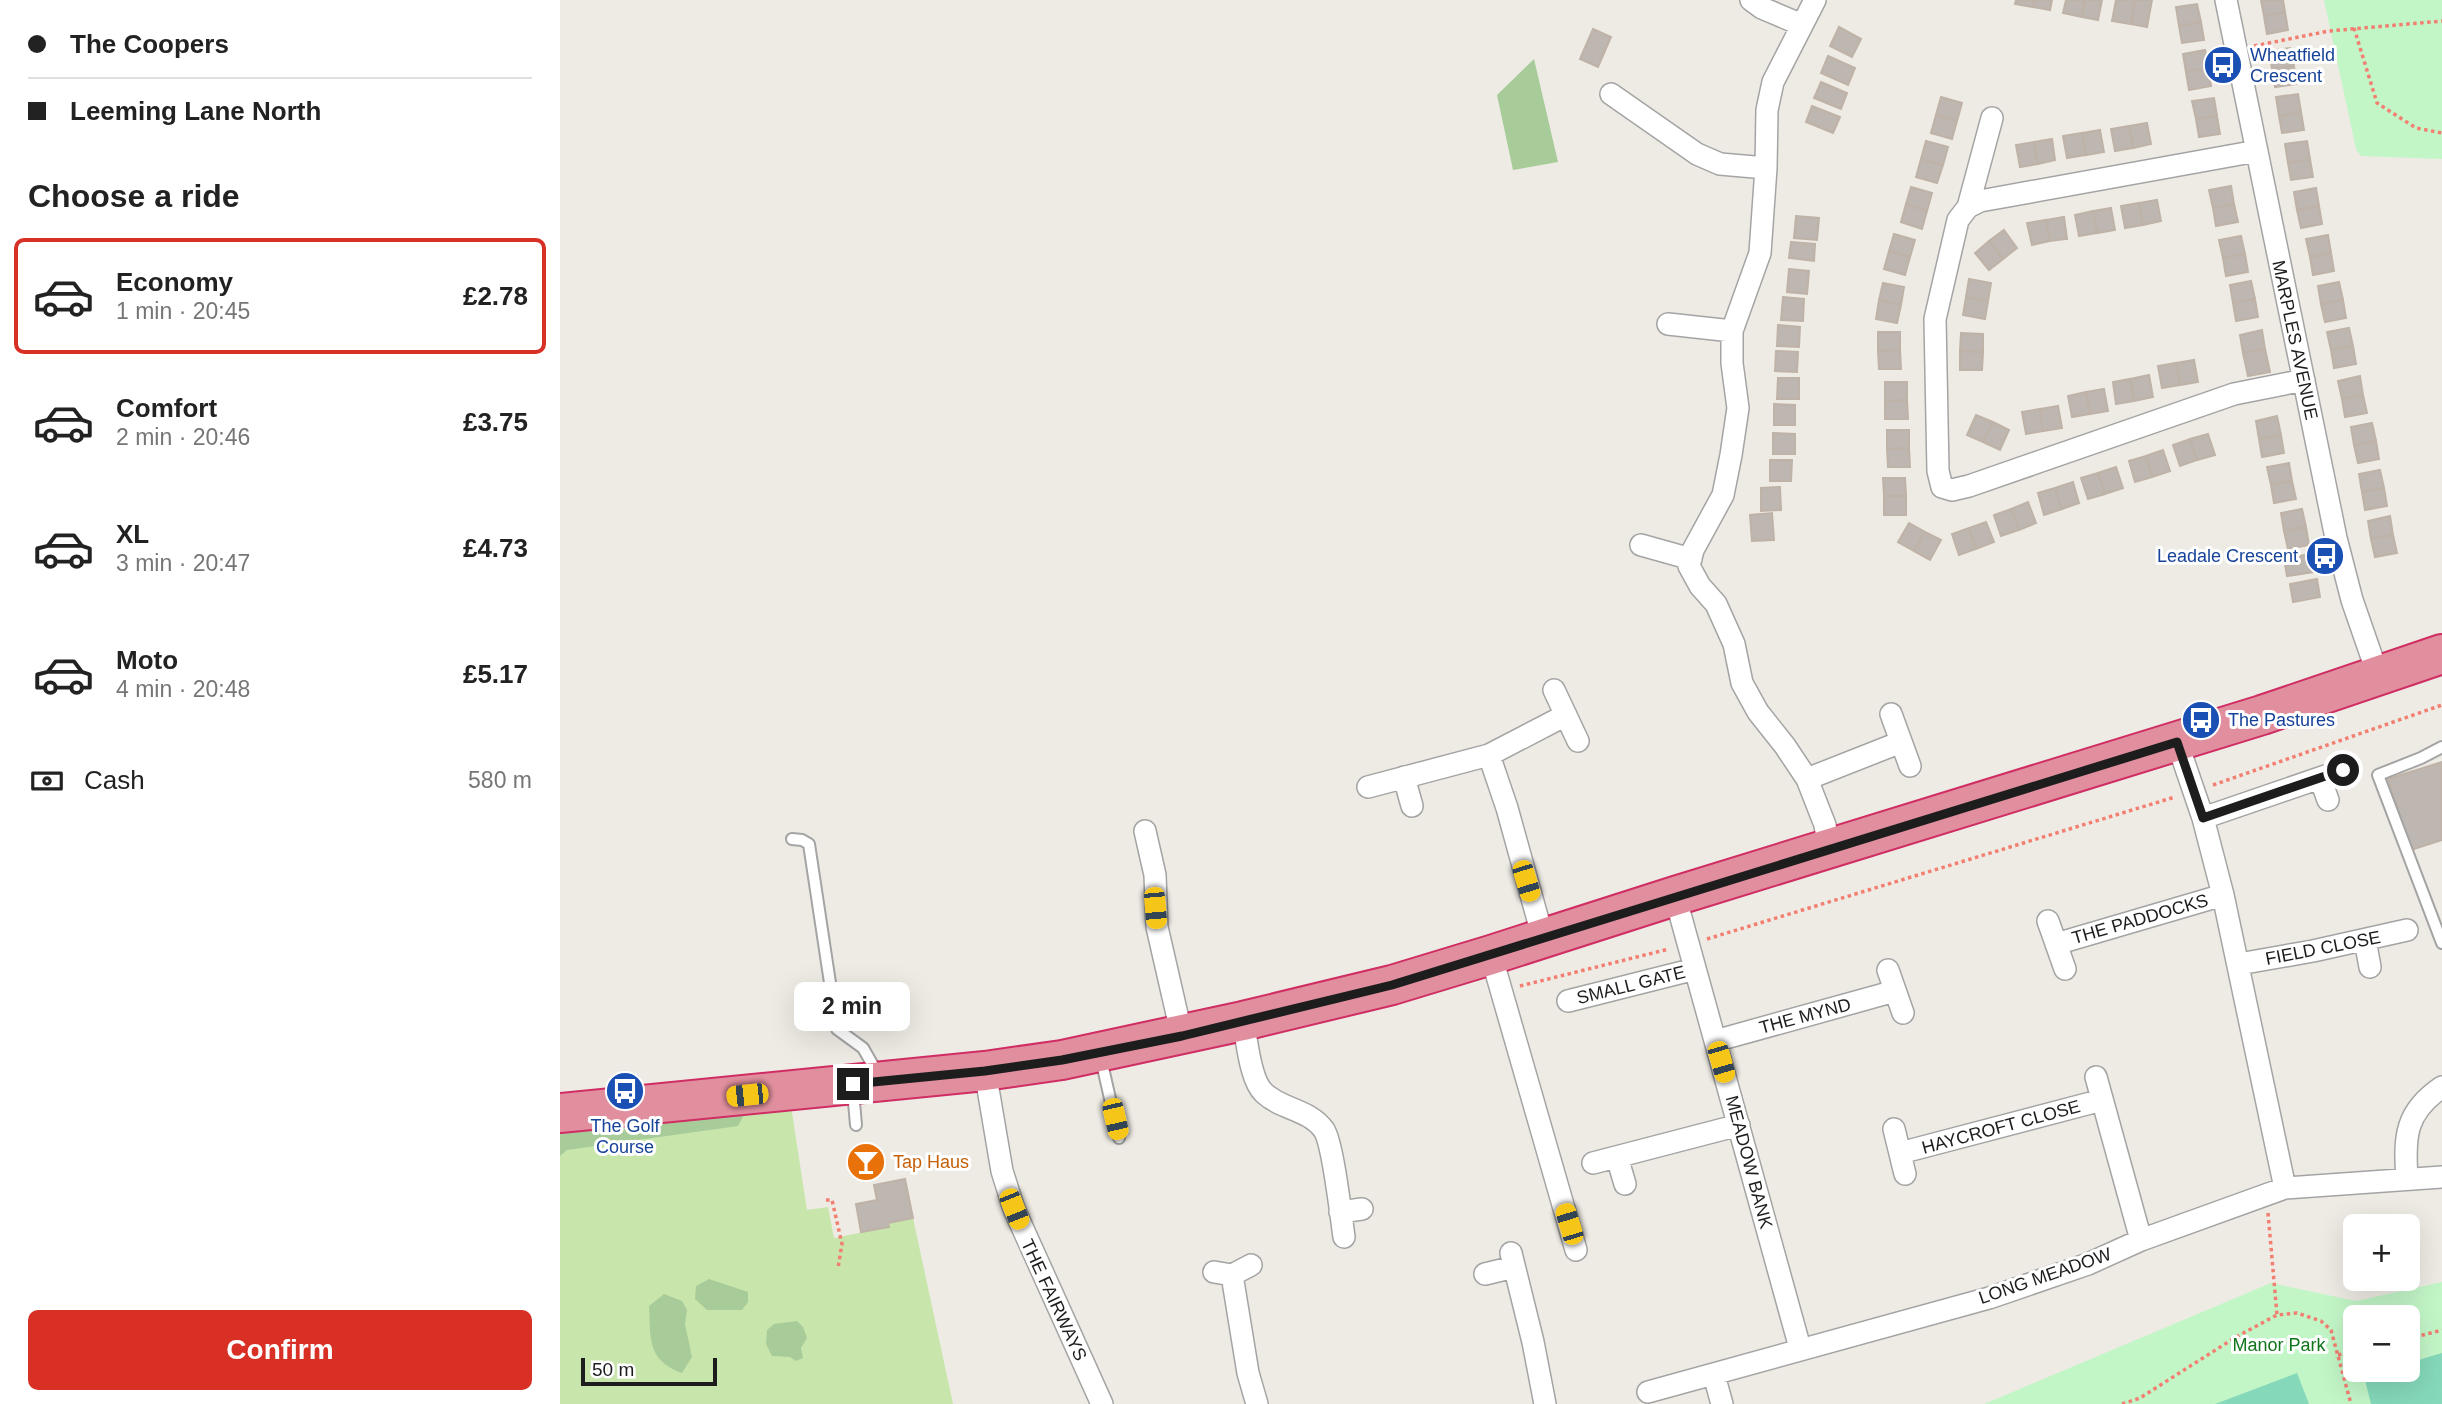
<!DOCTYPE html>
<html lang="en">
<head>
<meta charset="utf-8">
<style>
	:root { --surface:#fff; --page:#f6f6f6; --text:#222; --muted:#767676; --line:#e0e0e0; --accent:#d93025 }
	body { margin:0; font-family:Arial,sans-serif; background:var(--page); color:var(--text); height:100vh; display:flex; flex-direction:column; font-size:26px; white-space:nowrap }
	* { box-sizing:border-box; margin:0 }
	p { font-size:23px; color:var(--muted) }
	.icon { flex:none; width:38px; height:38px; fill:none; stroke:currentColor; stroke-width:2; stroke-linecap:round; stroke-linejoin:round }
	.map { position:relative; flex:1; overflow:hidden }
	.side { display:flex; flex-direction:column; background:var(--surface); width:560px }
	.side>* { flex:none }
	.guide { display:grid; align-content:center; height:154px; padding:0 28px; background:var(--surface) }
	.controls { position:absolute; left:1783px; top:1214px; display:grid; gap:14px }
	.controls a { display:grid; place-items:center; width:77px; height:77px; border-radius:10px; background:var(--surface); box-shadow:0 7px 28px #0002; font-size:35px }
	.scale { position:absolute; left:21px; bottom:18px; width:136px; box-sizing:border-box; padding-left:7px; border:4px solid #1d1d1d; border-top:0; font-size:19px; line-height:24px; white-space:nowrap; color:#1d1d1d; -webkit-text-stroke:5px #fff; paint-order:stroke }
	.end { position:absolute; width:32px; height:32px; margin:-16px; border:9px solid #1d1d1d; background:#fff; box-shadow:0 0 0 4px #fff }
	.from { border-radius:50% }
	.bubble { position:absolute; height:49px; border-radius:10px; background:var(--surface); box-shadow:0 7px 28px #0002; font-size:23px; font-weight:700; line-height:49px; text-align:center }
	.car { position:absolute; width:21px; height:42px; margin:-21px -10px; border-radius:9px; box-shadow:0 0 5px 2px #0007; background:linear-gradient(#f5c518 24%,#345 0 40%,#f5c518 0 76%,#345 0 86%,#f5c518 0) }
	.guide b { display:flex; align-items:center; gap:24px; height:66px; font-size:26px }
	.guide b+b { border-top:2px solid var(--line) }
	.guide i { width:18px; height:18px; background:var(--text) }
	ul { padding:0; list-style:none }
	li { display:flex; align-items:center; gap:21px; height:116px; margin:0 14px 10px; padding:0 14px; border:4px solid transparent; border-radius:10px }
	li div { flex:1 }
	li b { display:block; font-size:26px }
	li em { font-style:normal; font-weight:700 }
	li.selected { border-color:var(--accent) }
	li>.icon { width:63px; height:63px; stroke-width:1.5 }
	h2 { padding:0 28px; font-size:32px; line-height:84px }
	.pay { display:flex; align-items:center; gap:18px; height:77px; padding:0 28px; font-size:26px }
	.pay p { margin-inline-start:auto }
	.cta { display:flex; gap:14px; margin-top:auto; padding:14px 28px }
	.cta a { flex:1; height:80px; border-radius:10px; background:var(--accent); color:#fff; font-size:28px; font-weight:700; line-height:80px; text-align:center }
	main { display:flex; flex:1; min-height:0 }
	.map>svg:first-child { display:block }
	.grass { fill:#c8e6ac }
	.forest { fill:#a8cb9a }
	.park { fill:#c2f6c7; fill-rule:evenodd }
	.pitch { fill:#85d9ba }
	.building { fill:#beb6b0; stroke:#bfb2a7; stroke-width:2 }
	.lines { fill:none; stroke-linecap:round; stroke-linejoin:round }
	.lane-casing { stroke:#a4a4a4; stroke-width:14 }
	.street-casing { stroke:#a4a4a4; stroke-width:24 }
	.highway-casing { stroke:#cf2d63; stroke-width:42 }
	.path { stroke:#f27f71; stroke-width:3.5; stroke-dasharray:3.5 3.5; stroke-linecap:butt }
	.lane { stroke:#fff; stroke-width:10 }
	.street { stroke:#fff; stroke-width:21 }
	.highway { stroke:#e18f9e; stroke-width:38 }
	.route { stroke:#1d1d1d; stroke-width:9 }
	.labels { text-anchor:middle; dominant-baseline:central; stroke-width:6; stroke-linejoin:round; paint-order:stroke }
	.transit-label { font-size:18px; fill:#164399; stroke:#fff; text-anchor:start }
	.street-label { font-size:18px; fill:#1d1d1d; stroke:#fff }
	.food-label { font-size:18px; fill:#c56008; stroke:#fff; text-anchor:start }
	.park-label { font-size:18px; fill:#11751b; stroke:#fff }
</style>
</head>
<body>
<main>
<section class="side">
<div class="guide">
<b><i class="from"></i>The Coopers</b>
<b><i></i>Leeming Lane North</b>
</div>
<h2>Choose a ride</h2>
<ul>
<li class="selected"><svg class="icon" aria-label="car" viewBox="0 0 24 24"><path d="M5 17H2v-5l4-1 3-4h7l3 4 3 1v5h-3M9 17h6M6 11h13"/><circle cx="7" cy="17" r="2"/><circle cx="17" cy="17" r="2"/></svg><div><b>Economy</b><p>1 min · 20:45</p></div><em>£2.78</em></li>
<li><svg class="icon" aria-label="car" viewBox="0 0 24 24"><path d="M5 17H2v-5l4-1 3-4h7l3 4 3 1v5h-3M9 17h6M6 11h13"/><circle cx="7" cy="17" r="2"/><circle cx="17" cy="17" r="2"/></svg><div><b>Comfort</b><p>2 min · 20:46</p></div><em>£3.75</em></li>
<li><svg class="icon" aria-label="car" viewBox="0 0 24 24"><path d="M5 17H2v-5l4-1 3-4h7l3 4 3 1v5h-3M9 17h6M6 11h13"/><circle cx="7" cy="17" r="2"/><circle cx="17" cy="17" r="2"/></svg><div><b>XL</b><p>3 min · 20:47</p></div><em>£4.73</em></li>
<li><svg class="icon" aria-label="car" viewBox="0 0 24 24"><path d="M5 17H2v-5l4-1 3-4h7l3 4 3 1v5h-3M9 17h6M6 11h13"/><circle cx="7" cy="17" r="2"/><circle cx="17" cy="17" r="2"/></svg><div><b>Moto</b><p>4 min · 20:48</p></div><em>£5.17</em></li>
</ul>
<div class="pay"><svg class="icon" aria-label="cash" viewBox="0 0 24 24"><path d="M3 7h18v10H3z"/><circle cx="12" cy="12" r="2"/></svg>Cash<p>580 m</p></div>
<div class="cta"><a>Confirm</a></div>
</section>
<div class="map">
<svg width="1882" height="1404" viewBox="0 0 1882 1404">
	<rect width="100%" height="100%" fill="#eeebe4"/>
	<!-- grass -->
	<path class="grass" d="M231 1106 247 1210 268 1207 274 1238 329 1227 328 1223 353 1218 393 1404H0V1136Z"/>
	<!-- forest -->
	<path class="forest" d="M974 59 998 162 953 170 937 95Z
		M177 1111 184 1115 178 1126 7 1150 0 1156V1131Z
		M149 1279 188 1292V1302L182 1310H147L135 1299 136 1286Z
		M104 1294 122 1301 127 1310 125 1324 132 1357 122 1373C86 1360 91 1338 89 1306Z
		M237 1321 243 1327 247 1338 241 1348 243 1358 236 1361 230 1357 212 1356 206 1344 207 1330 214 1324Z"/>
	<!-- park -->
	<path class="park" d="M1764 0H1882V159L1801 156 1796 149Z
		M1882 1282V1404H1424L1711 1283 1796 1301ZM1796 1318H1848V1370H1796Z"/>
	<!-- pitch -->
	<path class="pitch" d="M1882 1353V1404H1811L1804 1376 1823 1370H1848V1363Z
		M1737 1373 1749 1404H1655Z"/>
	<!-- building -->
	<path class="building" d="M1456 0H1475L1473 7 1455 4Z
		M1475 0H1492L1490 10 1473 7Z
		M1506 0H1525L1522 17 1503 13Z
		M1525 0H1542L1538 20 1522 17Z
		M1556 0H1575L1571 24 1552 21Z
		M1575 0H1592L1587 27 1571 24Z
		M1701 0H1723L1725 12 1704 16Z
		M1637 4 1641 22 1619 26 1616 7Z
		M1725 12 1728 30 1707 34 1704 16Z
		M1641 22 1644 40 1622 43 1619 26Z
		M1279 27 1301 39 1292 57 1270 46Z
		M1033 29 1051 37 1038 67 1020 59Z
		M1730 48 1734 66 1712 69 1709 51Z
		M1645 50 1648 68 1626 72 1623 54Z
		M1268 56 1295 68 1288 85 1261 73Z
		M1734 66 1736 84 1715 87 1712 69Z
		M1648 68 1651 86 1629 90 1626 72Z
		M1261 82 1287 93 1281 109 1254 98Z
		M1738 94 1741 112 1719 116 1716 97Z
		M1381 97 1402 103 1397 121 1376 115Z
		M1654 98 1657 116 1636 119 1632 101Z
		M1252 106 1280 117 1273 133 1246 122Z
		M1741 112 1744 130 1722 133 1719 116Z
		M1376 115 1397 121 1392 139 1371 133Z
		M1657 116 1660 134 1639 137 1636 119Z
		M1587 123 1591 144 1573 148 1569 126Z
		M1569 126 1573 148 1555 151 1551 129Z
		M1540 130 1544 152 1526 155 1522 133Z
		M1522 133 1526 155 1507 158 1503 136Z
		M1492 139 1495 160 1478 164 1474 142Z
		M1366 141 1388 147 1383 165 1361 159Z
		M1747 141 1750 159 1728 163 1725 144Z
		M1474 142 1478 164 1460 167 1456 145Z
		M1361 159 1383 165 1377 183 1356 177Z
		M1750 159 1753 177 1731 180 1728 163Z
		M1671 186 1674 204 1653 208 1649 190Z
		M1351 187 1372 193 1367 211 1346 204Z
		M1756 188 1759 206 1737 210 1734 192Z
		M1597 200 1601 221 1583 225 1579 203Z
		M1579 203 1583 225 1565 228 1561 206Z
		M1346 204 1367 211 1362 229 1341 222Z
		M1674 204 1678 222 1656 226 1653 208Z
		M1759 206 1762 224 1741 228 1737 210Z
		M1551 208 1555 230 1537 233 1533 211Z
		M1533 211 1537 233 1519 236 1515 215Z
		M1236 216 1259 218 1257 240 1234 238Z
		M1504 217 1507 239 1490 241 1486 220Z
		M1486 220 1490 241 1472 245 1467 223Z
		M1444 230 1457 248 1443 259 1429 241Z
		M1334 234 1355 240 1350 257 1329 251Z
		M1768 235 1771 253 1750 257 1746 239Z
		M1681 236 1685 254 1663 258 1659 240Z
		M1429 241 1443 259 1429 270 1415 253Z
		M1231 242 1255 244 1254 261 1229 258Z
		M1329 251 1350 257 1345 275 1324 269Z
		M1771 253 1774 271 1753 275 1750 257Z
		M1685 254 1688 272 1666 276 1663 258Z
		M1229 269 1249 271 1247 294 1227 292Z
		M1409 279 1431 283 1428 301 1406 297Z
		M1691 281 1695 299 1673 303 1670 285Z
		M1779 282 1783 300 1761 304 1758 286Z
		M1323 283 1344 287 1341 305 1319 300Z
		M1223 297 1244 299 1243 321 1221 320Z
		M1406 297 1428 301 1425 319 1403 315Z
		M1695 299 1698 317 1676 321 1673 303Z
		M1319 300 1341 305 1337 323 1316 319Z
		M1783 300 1786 318 1765 322 1761 304Z
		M1218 325 1240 327 1239 347 1217 346Z
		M1789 328 1793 346 1771 350 1767 332Z
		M1702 330 1705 349 1683 353 1680 335Z
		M1318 332H1340V350L1318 351Z
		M1401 333 1423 334V352L1400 351Z
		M1793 346 1796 364 1774 368 1771 350Z
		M1705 349 1710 372 1688 376 1683 353Z
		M1340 350 1341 369H1319L1318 351Z
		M1216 351 1238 352 1237 372 1215 371Z
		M1400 351 1423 352 1422 370H1400Z
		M1634 360 1638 382 1620 385 1616 363Z
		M1616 363 1620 385 1602 388 1598 366Z
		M1589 375 1593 397 1574 401 1570 379Z
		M1800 376 1803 395 1782 399 1778 381Z
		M1218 378H1239V399H1217Z
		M1570 379 1574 401 1556 404 1553 382Z
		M1325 382H1347V400L1325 401Z
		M1544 389 1548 411 1530 414 1526 392Z
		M1526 392 1530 414 1512 417 1508 396Z
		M1803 395 1807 413 1785 417 1782 399Z
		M1347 400 1348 419H1325V401Z
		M1214 404 1235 405V425H1214Z
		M1498 406 1502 428 1483 431 1480 409Z
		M1480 409 1483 431 1466 434 1462 412Z
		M1416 415 1433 422 1423 442 1407 435Z
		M1717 416 1721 435 1699 439 1696 421Z
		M1433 422 1449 430 1440 450 1423 442Z
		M1812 423 1816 441 1794 445 1791 427Z
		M1327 430H1349V448L1327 449Z
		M1213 433 1235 434V454H1213Z
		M1648 434 1655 455 1637 460 1630 439Z
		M1721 435 1724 453 1702 457 1699 439Z
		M1630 439 1637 460 1620 466 1613 445Z
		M1816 441 1819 459 1798 463 1794 445Z
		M1349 448 1350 467H1328L1327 449Z
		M1603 450 1610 471 1592 477 1586 456Z
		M1586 456 1592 477 1575 482 1569 461Z
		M1210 460H1232L1231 481H1210Z
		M1729 463 1732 481 1711 485 1707 467Z
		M1556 467 1563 488 1545 494 1538 473Z
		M1820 470 1824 488 1802 492 1799 474Z
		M1538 473 1545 494 1528 499 1521 478Z
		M1323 478H1345L1346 496H1324Z
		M1732 481 1736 499 1714 503 1711 485Z
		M1513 482 1519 503 1502 509 1495 488Z
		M1220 487 1221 510 1201 511V488Z
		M1495 488 1502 509 1484 515 1478 493Z
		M1824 488 1827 506 1805 510 1802 492Z
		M1324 496H1346V515H1324Z
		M1468 502 1476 523 1459 530 1451 509Z
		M1451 509 1459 530 1441 536 1434 515Z
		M1742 509 1746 527 1724 531 1721 513Z
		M1212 513 1214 540 1192 541 1190 515Z
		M1830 516 1833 535 1811 539 1808 521Z
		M1426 522 1434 542 1416 549 1409 528Z
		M1349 523 1365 532 1354 551 1338 542Z
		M1746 527 1749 545 1728 549 1724 531Z
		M1409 528 1416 549 1399 555 1392 534Z
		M1365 532 1381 540 1370 560 1354 551Z
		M1833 535 1837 553 1815 557 1811 539Z
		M1752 554 1755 572 1727 576 1724 558Z
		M1757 579 1760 597 1733 602 1730 584Z
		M1882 762V840L1851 850 1828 779Z
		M345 1179 353 1218 328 1223 329 1227 301 1232 296 1204 317 1200 314 1185Z"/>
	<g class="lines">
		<!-- lane casing -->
		<g class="lane-casing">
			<path id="lane" d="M1882 747 1861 758 1818 775 1882 943
				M232 839 242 840 249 844 277 1029 303 1048 319 1076
				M541 1059 559 1138
				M293 1091 296 1125"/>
		</g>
		<!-- street casing -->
		<g class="street-casing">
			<path id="street" d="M1191 0 1202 8 1242 25
				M1255 0 1213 82 1207 110 1206 168 1200 253 1172 331V363L1178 408 1171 455 1163 495 1133 550 1129 566 1140 586 1156 604 1174 644 1182 683 1198 712 1225 746 1247 779 1265 825 1269 850
				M1666 0 1776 538 1792 600 1818 675
				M1051 94 1137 154 1160 164 1206 168
				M1697 151 1420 201 1408 207 1398 220 1375 319 1378 471 1382 487 1392 490 1409 486 1674 394 1744 380
				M1408 207 1432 118
				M1108 324 1172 331
				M1081 545 1131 559
				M994 690 1018 741
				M1331 714 1350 766
				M1617 742 1643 818 1663 895 1725 1188
				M929 755 947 808 983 938
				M844 777 852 806
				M1760 778 1768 800
				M1247 779 1341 742
				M808 787 929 755 1006 715
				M1643 818 1783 770
				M585 831 595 875 597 927 622 1036
				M1115 896 1240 1348
				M1488 921 1505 969
				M1805 940 1810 967
				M1496 944 1663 895
				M931 955 1016 1250
				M1679 964 1753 951 1847 930
				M1328 970 1343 1013
				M1008 1001 1135 969
				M683 1021C687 1040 690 1080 704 1093 722 1110 749 1109 764 1130 773 1144 781 1216 784 1237
				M1155 1041 1335 991
				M425 1071 442 1171 454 1209 542 1404
				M1536 1077 1581 1240
				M1334 1129 1345 1174
				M1340 1153 1542 1100
				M1057 1157 1065 1184
				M1033 1163 1179 1125
				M1847 1178C1844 1137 1845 1112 1882 1087
				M780 1212 802 1209
				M951 1253 973 1342 985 1404
				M654 1272 672 1275 691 1265
				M925 1274 954 1267
				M672 1275 688 1373 697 1404
				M1154 1375 1162 1404
				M1088 1392 1429 1298 1528 1264 1581 1240 1725 1188 1882 1177"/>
		</g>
		<!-- highway casing -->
		<g class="highway-casing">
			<path id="highway" d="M0 1113 425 1071 502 1060 683 1021 832 985 931 955 1115 896 1702 715 1882 654"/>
		</g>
		<!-- path -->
		<path class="path" d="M1794 28 1817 103 1856 128 1882 133
			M1694 46 1769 31 1882 21
			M1653 785 1882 705
			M1147 939 1615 797
			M960 986 1109 949
			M266 1200H272L282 1244 278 1268
			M1708 1213 1717 1315
			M1848 1339 1882 1330
			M1778 1355 1796 1351
			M1562 1404 1580 1398 1676 1337 1717 1315 1737 1313 1761 1321 1771 1330 1791 1404"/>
		<!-- lane -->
		<use href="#lane" class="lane"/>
		<!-- street -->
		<use href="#street" class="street"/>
		<!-- highway -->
		<use href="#highway" class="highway"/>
	</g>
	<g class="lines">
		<!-- route -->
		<path class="route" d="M293 1084 425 1071 502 1060 622 1036 832 985 1617 742 1643 818 1783 770"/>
	</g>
	<!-- icons -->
	<defs>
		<g id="bus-disc" transform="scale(2.0125)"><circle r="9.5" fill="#1a4fb4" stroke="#fff"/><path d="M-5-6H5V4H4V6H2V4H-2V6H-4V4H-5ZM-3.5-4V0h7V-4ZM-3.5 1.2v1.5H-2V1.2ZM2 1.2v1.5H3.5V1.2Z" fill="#fff"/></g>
		<g id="bar-disc" transform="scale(2.0125)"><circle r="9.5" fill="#e8710a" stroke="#fff"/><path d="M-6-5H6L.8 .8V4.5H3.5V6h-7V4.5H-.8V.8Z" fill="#fff"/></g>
	</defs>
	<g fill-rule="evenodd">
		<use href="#bus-disc" x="1663" y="65"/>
		<use href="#bus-disc" x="1765" y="556"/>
		<use href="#bus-disc" x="1641" y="720"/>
		<use href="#bus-disc" x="65" y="1091"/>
		<use href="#bar-disc" x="306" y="1162"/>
	</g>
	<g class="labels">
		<!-- transit labels -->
		<g class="transit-label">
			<text x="1690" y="55">Wheatfield<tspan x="1690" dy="21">Crescent</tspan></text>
			<text x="1738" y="556" text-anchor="end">Leadale Crescent</text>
			<text x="1668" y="720">The Pastures</text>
			<text x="65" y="1126" text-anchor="middle">The Golf<tspan x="65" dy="21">Course</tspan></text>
		</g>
		<!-- street labels -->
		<g class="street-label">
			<text transform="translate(1735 340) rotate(78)">MARPLES AVENUE</text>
			<text transform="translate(1580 919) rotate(-16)">THE PADDOCKS</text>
			<text transform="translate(1763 948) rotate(-11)">FIELD CLOSE</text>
			<text transform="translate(1071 985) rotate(-14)">SMALL GATE</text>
			<text transform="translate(1245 1016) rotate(-15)">THE MYND</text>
			<text transform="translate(1441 1127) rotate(-15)">HAYCROFT CLOSE</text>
			<text transform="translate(1189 1162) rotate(75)">MEADOW BANK</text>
			<text transform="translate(1485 1276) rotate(-19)">LONG MEADOW</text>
			<text transform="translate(494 1300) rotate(65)">THE FAIRWAYS</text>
		</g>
		<!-- food labels -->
		<g class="food-label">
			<text x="333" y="1162">Tap Haus</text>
		</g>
		<!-- park labels -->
		<g class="park-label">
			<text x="1719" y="1345">Manor Park</text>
		</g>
	</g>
</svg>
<div class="controls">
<a>+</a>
<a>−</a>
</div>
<div class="scale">50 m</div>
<i class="end from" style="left:1783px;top:770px"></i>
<i class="end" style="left:293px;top:1084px"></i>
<div class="bubble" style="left:234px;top:982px;width:116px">2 min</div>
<i class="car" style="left:966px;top:881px;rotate:163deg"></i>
<i class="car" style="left:595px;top:908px;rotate:175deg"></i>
<i class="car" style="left:1161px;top:1062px;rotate:164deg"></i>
<i class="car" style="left:187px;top:1095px;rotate:264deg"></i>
<i class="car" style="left:555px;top:1119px;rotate:167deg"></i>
<i class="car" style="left:454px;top:1209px;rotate:158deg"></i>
<i class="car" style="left:1009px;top:1224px;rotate:343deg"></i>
</div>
</main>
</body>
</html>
